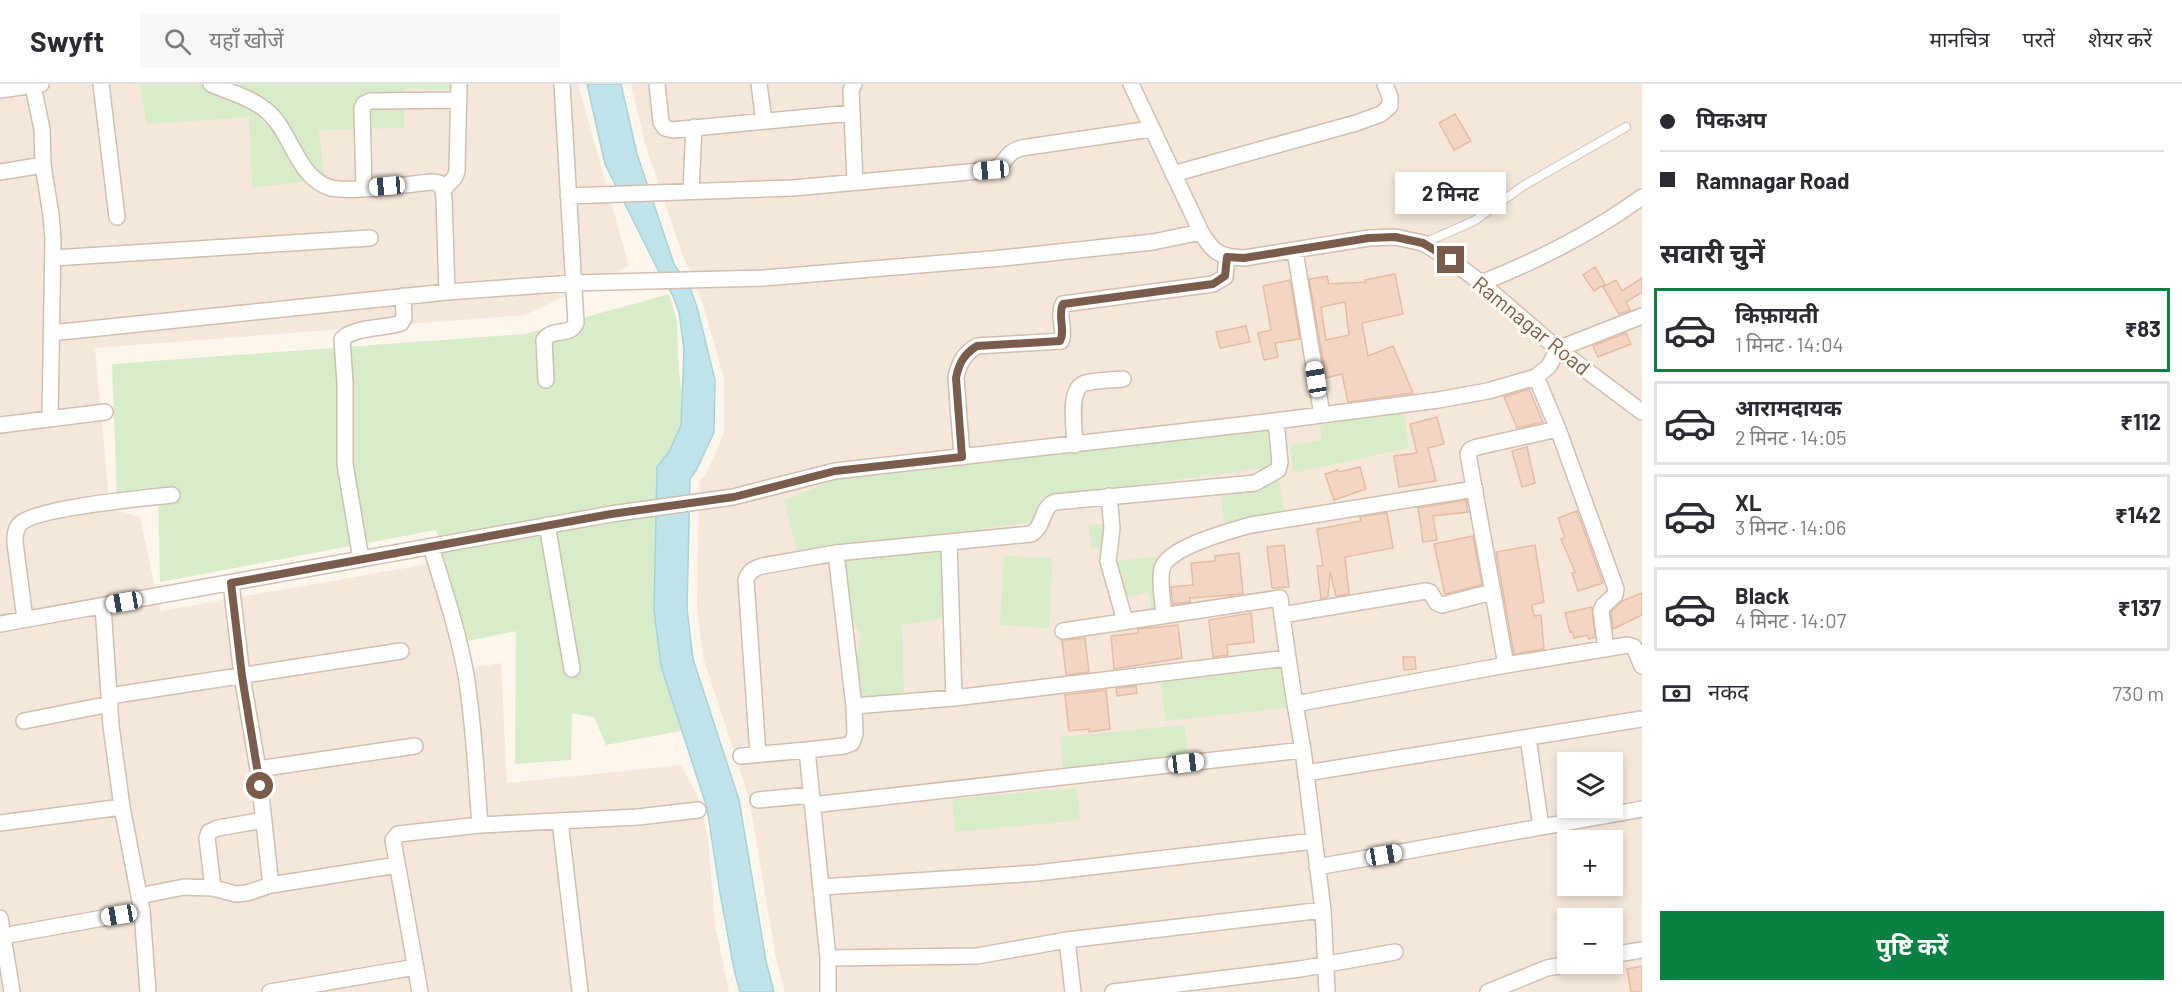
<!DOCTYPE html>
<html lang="hi">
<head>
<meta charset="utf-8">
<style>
	:root { --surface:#fff; --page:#f7f7f7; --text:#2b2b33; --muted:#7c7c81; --line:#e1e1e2; --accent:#0b8043 }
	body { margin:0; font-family:Barlow,"Noto Sans Devanagari",sans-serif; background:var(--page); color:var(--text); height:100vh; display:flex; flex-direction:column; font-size:22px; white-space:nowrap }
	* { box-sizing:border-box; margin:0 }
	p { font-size:20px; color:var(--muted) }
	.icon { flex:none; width:33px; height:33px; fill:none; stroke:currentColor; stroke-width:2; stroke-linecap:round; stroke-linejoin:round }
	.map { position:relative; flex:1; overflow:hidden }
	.side { display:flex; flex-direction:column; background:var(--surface); width:540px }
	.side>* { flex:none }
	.guide { display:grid; align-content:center; height:132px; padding:0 18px; background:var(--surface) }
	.fabs { position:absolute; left:1557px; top:668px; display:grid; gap:12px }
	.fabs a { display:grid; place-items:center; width:66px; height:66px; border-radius:0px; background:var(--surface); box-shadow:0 3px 9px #0003; font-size:30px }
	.end { position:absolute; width:27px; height:27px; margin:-14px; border:8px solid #7a5c4d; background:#fff; box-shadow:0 0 0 3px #fff }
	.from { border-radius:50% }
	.bubble { position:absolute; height:42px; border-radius:0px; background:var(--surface); box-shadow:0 3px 9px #0003; font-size:20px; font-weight:700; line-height:42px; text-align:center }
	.car { position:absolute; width:18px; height:36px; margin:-18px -9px; border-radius:8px; box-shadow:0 0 4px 2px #0007; background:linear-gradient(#fff 24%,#345 0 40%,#fff 0 76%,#345 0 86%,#fff 0) }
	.guide b { display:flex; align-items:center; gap:21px; height:57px; font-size:22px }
	.guide b+b { border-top:2px solid var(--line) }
	.guide i { width:15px; height:15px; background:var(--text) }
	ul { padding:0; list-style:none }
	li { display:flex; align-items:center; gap:18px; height:84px; margin:0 12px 9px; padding:0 6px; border:3px solid var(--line); border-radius:0px }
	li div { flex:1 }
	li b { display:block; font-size:22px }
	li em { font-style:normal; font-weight:700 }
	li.active { border-color:var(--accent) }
	li>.icon { width:54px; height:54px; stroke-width:1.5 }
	h2 { padding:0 18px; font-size:27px; line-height:72px }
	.pay { display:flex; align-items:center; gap:15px; height:66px; padding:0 18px; font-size:22px }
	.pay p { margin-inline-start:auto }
	.cta { display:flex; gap:12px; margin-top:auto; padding:12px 18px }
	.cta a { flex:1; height:69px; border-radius:0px; background:var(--accent); color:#fff; font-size:24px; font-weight:700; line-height:69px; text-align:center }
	header { display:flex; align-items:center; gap:36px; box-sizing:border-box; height:84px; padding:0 30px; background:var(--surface); border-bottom:2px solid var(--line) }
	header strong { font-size:28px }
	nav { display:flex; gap:33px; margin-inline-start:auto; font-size:21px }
	.search { width:420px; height:54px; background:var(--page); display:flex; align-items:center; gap:15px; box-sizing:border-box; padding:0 21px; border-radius:0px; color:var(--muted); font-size:22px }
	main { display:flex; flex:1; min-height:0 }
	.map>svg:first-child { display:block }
	.residential { fill:#f5e8da; fill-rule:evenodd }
	.green { fill:#d8ecc9 }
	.water { fill:#bfe3e8; stroke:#a5d3da; stroke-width:1.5 }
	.building { fill:#f3d5c3; stroke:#e6bba3; stroke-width:1.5; fill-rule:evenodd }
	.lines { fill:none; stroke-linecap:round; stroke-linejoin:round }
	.service-casing { stroke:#d1beb0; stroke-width:10 }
	.minor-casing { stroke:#d1beb0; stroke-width:18 }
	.service { stroke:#fff; stroke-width:8 }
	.minor { stroke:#fff; stroke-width:15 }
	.route { stroke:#7a5c4d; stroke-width:8 }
	.labels { text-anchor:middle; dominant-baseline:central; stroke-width:6; stroke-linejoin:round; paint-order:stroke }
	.street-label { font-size:21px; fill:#7a5c4d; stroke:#fffaf3 }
</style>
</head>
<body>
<header>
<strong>Swyft</strong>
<div class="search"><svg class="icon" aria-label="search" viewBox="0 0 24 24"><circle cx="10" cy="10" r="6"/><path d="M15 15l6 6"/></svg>यहाँ खोजें</div>
<nav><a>मानचित्र</a><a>परतें</a><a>शेयर करें</a></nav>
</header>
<main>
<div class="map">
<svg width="1642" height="908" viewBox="0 0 1642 908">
	<rect width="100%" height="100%" fill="#fdf6ec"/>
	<!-- residential -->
	<path class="residential" d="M0 0H578L629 182 525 231 95 264 110 425 140 433 160 527 429 480 457 586 501 579 507 699 681 681 699 715 708 754 715 840 729 908H0Z
		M631 0H1642V908H785L776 875 749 714 703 573 697 524 699 398 706 390 724 350V295L703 220 682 169 647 67ZM1568 678H1612V723H1568ZM1568 756H1612V801H1568ZM1568 834H1612V879H1568Z"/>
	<!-- green -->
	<path class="green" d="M139 0H460V5H404V44L319 46 324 95 252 104 249 33 147 40Z
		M669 210 677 237 678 274 686 362 669 397 691 645 606 661 594 633 572 629 571 676 515 680 516 547 468 557 436 446 160 498 158 407 117 415 112 280 525 250Z
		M1404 327 1409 364 1293 389 1290 362 1322 356 1320 341Z
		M1266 343 1272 383 1040 414 1032 438 798 472 784 416 834 396Z
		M1279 397 1285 430 1225 441 1220 409Z
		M1117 438 1120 462 1091 465 1089 441Z
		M941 464 946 534 902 541 904 613 865 620 856 576 861 552 835 499 846 476Z
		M1004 472 1053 474 1049 544 1000 541Z
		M1157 472 1160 525 1151 527 1149 508 1125 514 1112 478Z
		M1282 585 1287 624 1165 637 1161 598Z
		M1185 641 1188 674 1063 686 1060 653Z
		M1077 704 1080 736 955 748 952 715Z"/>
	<!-- water -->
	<path class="water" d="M587 0H621L637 70 674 180 690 204 697 223 715 296 714 348 697 385 690 395 687 524 693 575 739 716 766 877 774 908H740L734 885 720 809 707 724 661 582 654 526 657 383 669 368 681 341 684 265 679 228 673 212 658 186 605 80Z"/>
	<!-- building -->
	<path class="building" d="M1455 30 1471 57 1454 66 1439 39Z
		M1595 183 1605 200 1594 207 1583 191Z
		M1395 190 1403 230 1362 239 1368 272 1393 262 1413 309 1348 318 1342 290 1326 294 1309 195 1327 192 1329 200 1366 198 1365 196ZM1345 218 1349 251 1326 256 1321 223Z
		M1642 194V208L1626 218 1630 226 1619 230 1603 203 1616 196 1622 207Z
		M1290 196 1300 255 1275 259 1278 273 1264 276 1258 249 1271 246 1263 202Z
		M1246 242 1250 258 1220 264 1216 248Z
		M1626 249 1631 260 1598 273 1593 262Z
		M1529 305 1543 338 1517 344 1504 313Z
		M1437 333 1444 360 1428 364 1436 397 1399 403 1394 372 1417 369 1410 340Z
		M1527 363 1535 399 1522 403 1512 367Z
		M1360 383 1366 405 1334 416 1325 390 1338 386 1339 388Z
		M1466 416 1468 428 1433 432 1437 456 1423 458 1418 424Z
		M1577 427 1603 499 1578 507 1572 489 1575 488 1561 455 1565 454 1558 434Z
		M1387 429 1393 464 1345 473 1349 510 1336 512 1330 488 1328 513 1321 515 1317 482H1323L1317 445 1361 437 1360 433Z
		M1473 452 1482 501 1445 510 1434 460Z
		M1284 461 1289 503 1272 504 1267 463Z
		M1535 461 1544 518 1532 521 1534 532 1541 531 1544 565 1514 570 1496 468Z
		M1239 469 1243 510 1190 514V518L1173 520 1171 503 1193 501 1191 479 1215 477V472Z
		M1642 509V531L1613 545 1611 528 1622 517Z
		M1592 523 1595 553 1589 555 1587 551 1574 554 1572 547 1570 548 1565 529Z
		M1251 529 1254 558 1227 561 1228 571 1213 573 1209 536Z
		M1178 541 1182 574 1114 585 1111 552 1138 549V545Z
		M1085 554 1089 588 1066 591 1062 556Z
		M1403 573H1415L1416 585 1404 586Z
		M1136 602 1137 609 1117 612 1116 604Z
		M1106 606 1110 645 1089 648V645L1069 647 1065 611Z
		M1642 882V908H1631L1627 885Z"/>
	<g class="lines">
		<!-- service casing -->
		<g class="service-casing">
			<path id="service" d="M1424 159 1474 137 1523 102 1626 43"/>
		</g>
		<!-- minor casing -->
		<g class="minor-casing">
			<path id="minor" d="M101 0 117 133
				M211 0C229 8 253 14 268 28 292 49 297 94 331 104 352 109 408 100 432 98L439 99 443 106 444 115 447 208
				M657 0 661 38 665 44 673 46 851 29
				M759 0 764 37
				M854 0 851 6 855 97
				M1131 0 1201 148C1213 169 1220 173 1244 174L1369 154 1395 153 1423 159 1451 176 1481 199 1558 265 1642 328
				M33 2 42 45 43 81 51 131 53 155 50 334
				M0 6 41 0
				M0 88 43 81
				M1173 90 1356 39 1381 30 1390 22V13L1385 0
				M364 104 362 25 364 20 370 17 459 16
				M443 106 455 93 457 87 459 0
				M691 106 694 43
				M568 112 793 104 991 86C1009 80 1002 70 1021 64L1151 45
				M1295 167 1322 331
				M53 174 370 154
				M1481 199C1539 176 1591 150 1642 113
				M51 249 447 208 573 199 764 194 1003 174 1153 158 1201 148
				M546 296 544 256C553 243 570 253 576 239L562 0
				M0 341 105 328
				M1558 345 1616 505 1615 511 1603 522 1601 527 1606 565
				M1075 361C1075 345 1067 305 1085 299 1096 296 1111 296 1123 295
				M962 373 956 293C959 279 964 270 977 262L1061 257C1066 246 1057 232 1063 220L1213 200 1225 193 1227 173
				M1109 412 1112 444 1108 477 1125 537
				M547 441 572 585
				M431 463C444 505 458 547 466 591 474 640 476 691 480 741
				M361 475 345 380V299L342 255C356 242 384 245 401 239L404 234 403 212
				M231 499 242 592 258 685 271 801
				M103 522 111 642 122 723 142 827 148 908
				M1164 531C1163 518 1159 497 1162 485 1165 464 1233 446 1251 441L1475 405
				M25 535 15 459C15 452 15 446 19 441 31 424 146 414 172 411
				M0 540 611 430 733 413 835 387 1267 338 1438 316 1488 307 1536 293 1549 282 1558 265 1642 232
				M1063 547 1280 514 1282 531
				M1288 574 1282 531 1426 507 1430 508 1437 519 1442 521 1492 508
				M1506 581 1468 370 1470 366 1477 363 1558 345 1536 293
				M109 612 401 567
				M954 614 949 458 1031 450C1046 441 1040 424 1055 418L1255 399 1278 386 1280 378 1276 337
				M854 622 836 469 949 458
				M24 637 110 620
				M1528 654 1541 743
				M758 670 746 496C749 487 753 485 762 482L836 469
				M741 672 807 666
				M258 685 415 662
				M1306 689 1642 635
				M758 716 811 711
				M812 721 1303 666
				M560 737 580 908
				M0 739 122 723
				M1317 783 1642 725
				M821 803 1037 789 1314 757
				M213 804 207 754 209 748 218 744 264 736
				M139 812 184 803 213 804 236 810 247 809 271 801 397 781
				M0 834 12 908
				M3 852 142 827
				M1612 871 1642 866
				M828 874 977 872 1067 856
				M270 908 416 883
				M420 908 393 756 398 750 480 741 638 733 698 726
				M828 908V874L807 666 844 662 852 659 855 650 854 622 954 614 1288 574 1295 620
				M1073 908 1067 856 1323 826
				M1113 908 1300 885 1395 868
				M1327 908 1323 826 1303 666 1295 620 1506 581 1628 561 1634 563 1642 582
				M1488 908 1547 884 1575 879"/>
		</g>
		<!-- service -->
		<use href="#service" class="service"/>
		<!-- minor -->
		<use href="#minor" class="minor"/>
	</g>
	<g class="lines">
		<!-- route -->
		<path class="route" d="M260 702 242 592 231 499 611 430 734 413 835 387 962 373 956 294C959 279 964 270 977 262L1060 257C1066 246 1057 232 1063 220L1213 200 1225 192 1227 173 1244 174 1369 154 1395 153 1423 159 1451 176"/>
	</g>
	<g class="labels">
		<!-- street labels -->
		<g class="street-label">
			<text transform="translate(1532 241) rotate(39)">Ramnagar Road</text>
		</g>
	</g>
</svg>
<div class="fabs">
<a><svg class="icon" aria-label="layers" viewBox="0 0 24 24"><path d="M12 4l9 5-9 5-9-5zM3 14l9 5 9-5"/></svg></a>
<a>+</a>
<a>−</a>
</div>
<i class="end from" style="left:260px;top:702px"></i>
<i class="end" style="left:1451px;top:176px"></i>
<div class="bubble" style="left:1395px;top:88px;width:111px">2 मिनट</div>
<i class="car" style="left:991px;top:86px;rotate:265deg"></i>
<i class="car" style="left:387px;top:102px;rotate:265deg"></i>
<i class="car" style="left:1316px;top:295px;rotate:351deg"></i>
<i class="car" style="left:124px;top:518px;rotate:260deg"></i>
<i class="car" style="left:1186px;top:679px;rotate:83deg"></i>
<i class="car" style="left:1384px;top:771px;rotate:80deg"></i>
<i class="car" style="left:119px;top:831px;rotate:260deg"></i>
</div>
<section class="side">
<div class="guide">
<b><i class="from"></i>पिकअप</b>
<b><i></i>Ramnagar Road</b>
</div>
<h2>सवारी चुनें</h2>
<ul>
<li class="active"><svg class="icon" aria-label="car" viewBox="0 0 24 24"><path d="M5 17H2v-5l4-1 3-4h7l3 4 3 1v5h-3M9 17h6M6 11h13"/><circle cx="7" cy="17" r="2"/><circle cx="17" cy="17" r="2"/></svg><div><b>किफ़ायती</b><p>1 मिनट · 14:04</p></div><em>₹83</em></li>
<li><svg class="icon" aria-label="car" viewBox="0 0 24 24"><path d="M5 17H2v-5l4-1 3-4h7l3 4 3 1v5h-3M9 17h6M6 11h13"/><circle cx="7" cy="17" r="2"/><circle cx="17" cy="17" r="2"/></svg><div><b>आरामदायक</b><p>2 मिनट · 14:05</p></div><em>₹112</em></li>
<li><svg class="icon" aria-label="car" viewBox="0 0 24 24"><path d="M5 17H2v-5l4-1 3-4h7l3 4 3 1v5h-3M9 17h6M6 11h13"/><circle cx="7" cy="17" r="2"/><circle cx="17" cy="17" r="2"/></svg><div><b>XL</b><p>3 मिनट · 14:06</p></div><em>₹142</em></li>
<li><svg class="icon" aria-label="car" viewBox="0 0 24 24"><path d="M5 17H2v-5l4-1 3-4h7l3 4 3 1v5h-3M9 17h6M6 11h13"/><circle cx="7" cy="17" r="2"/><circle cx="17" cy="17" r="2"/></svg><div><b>Black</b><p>4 मिनट · 14:07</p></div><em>₹137</em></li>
</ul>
<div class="pay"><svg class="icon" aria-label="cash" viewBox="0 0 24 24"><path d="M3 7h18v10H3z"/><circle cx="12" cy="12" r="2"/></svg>नकद<p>730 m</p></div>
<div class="cta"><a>पुष्टि करें</a></div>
</section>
</main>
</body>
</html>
